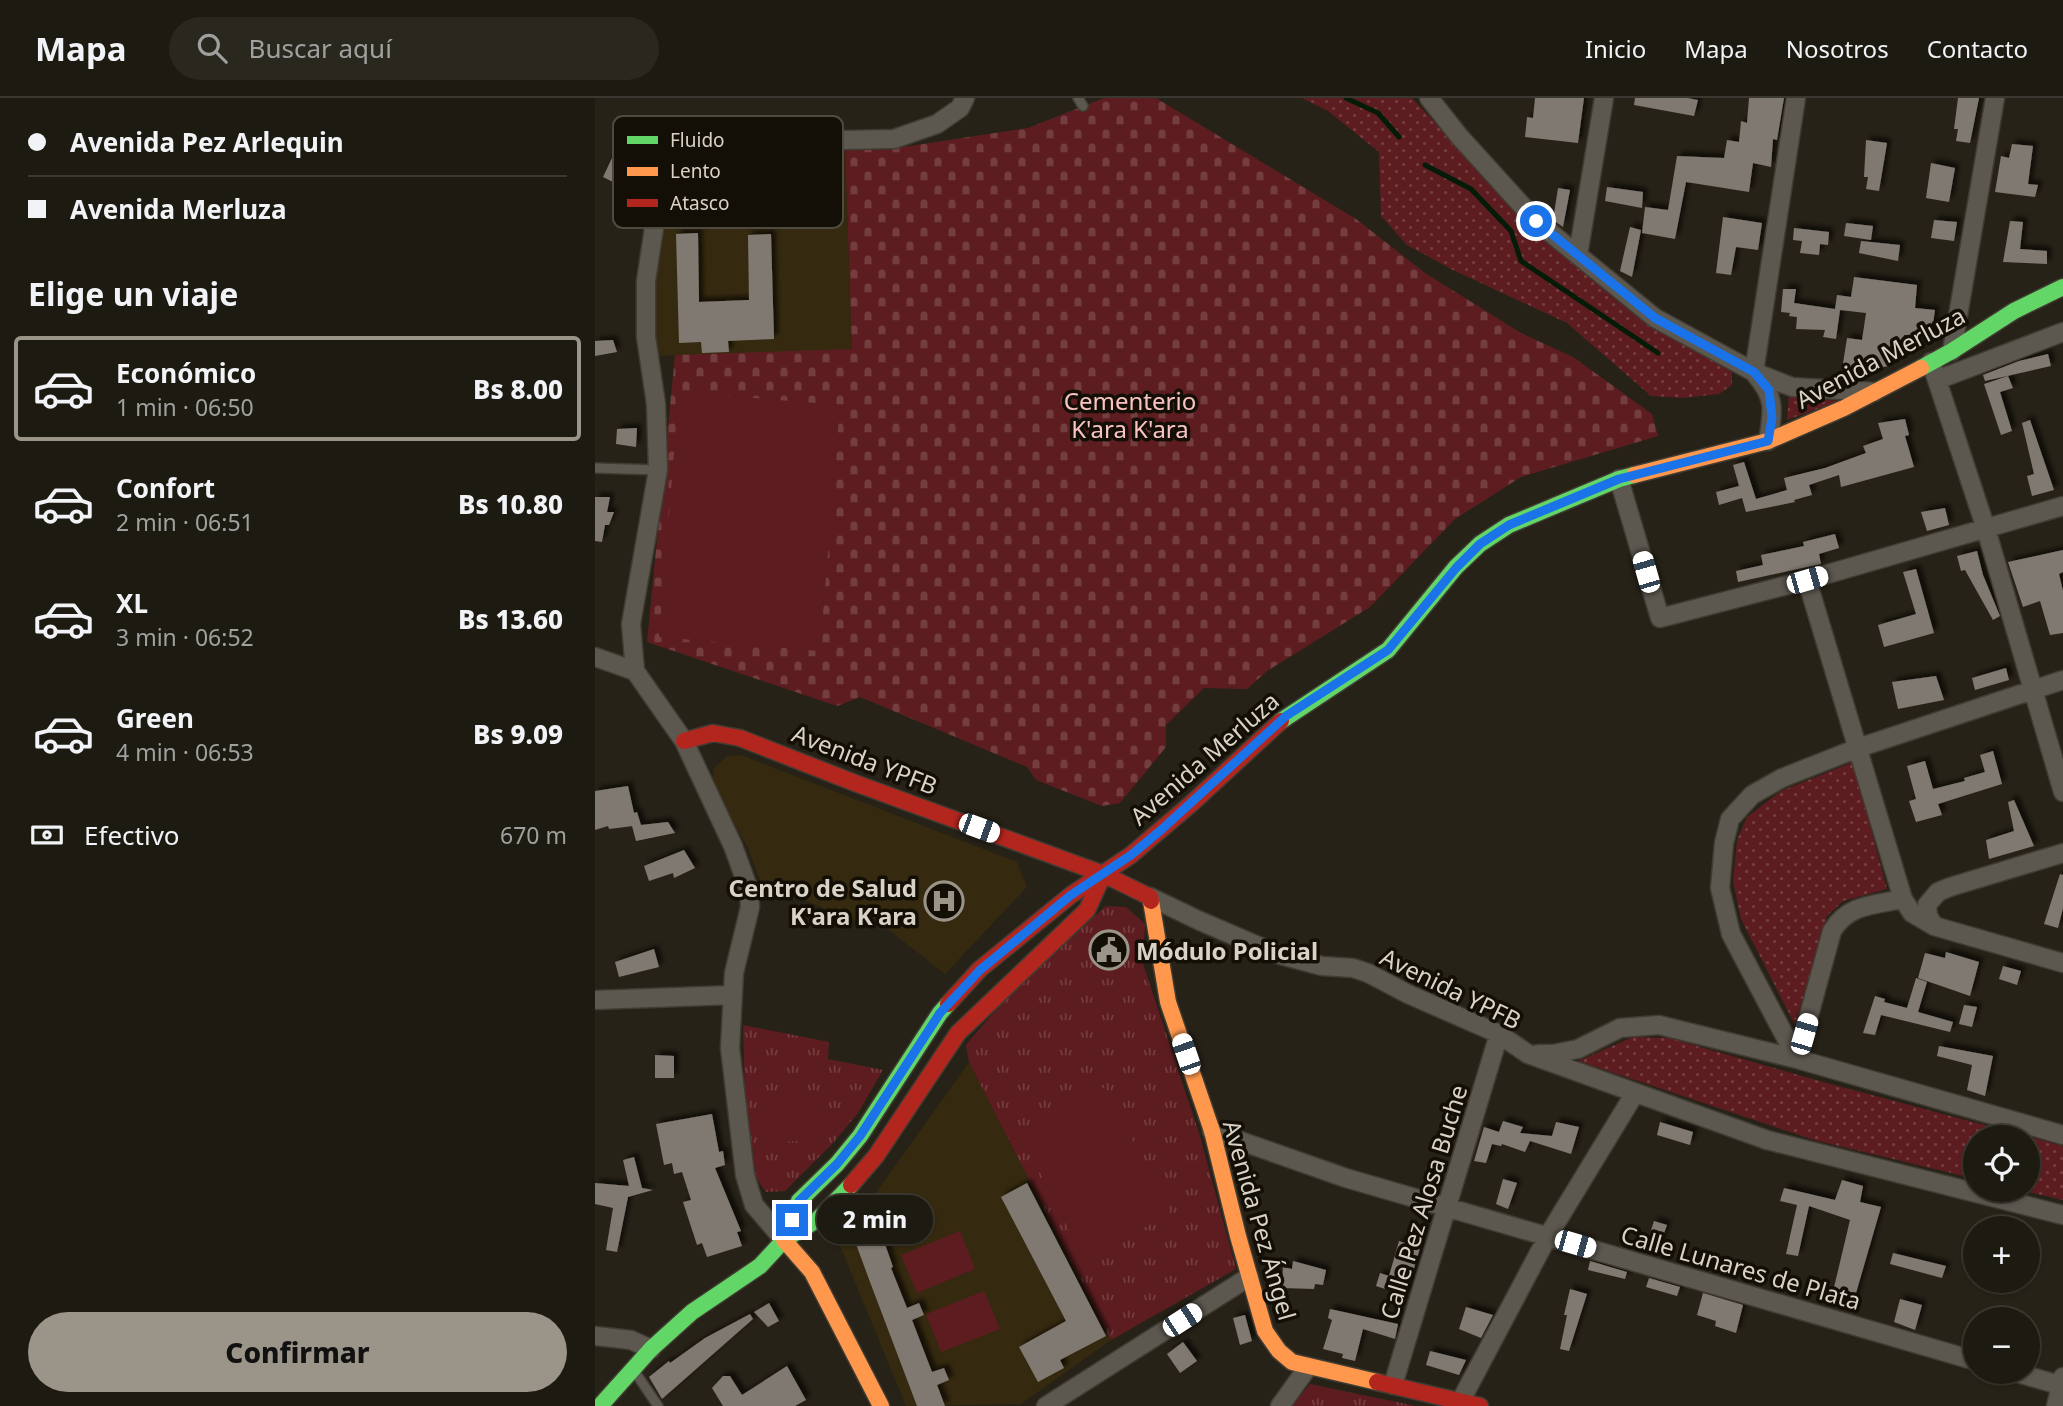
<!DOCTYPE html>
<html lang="es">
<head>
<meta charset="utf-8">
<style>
	:root { --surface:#1d1a11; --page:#2a271f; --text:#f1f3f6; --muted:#a0a19f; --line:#3b3831; --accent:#9b9589 }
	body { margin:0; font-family:"Noto Sans",sans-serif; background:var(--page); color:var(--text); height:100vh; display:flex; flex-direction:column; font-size:26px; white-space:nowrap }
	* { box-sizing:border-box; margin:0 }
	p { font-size:23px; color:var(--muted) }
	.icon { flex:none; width:38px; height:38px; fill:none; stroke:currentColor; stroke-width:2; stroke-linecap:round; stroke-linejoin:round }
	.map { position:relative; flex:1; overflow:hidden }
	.drawer { display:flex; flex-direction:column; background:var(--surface); width:595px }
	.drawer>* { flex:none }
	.hud { display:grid; align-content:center; height:154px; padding:0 28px; background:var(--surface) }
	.tools { position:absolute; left:1368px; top:1027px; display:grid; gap:14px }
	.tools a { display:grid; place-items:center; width:77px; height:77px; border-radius:50%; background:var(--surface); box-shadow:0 2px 5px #0004,0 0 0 2px var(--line); font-size:35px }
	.end { position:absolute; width:32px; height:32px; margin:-16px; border:9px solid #1a73e8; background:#fff; box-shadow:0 0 0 4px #fff }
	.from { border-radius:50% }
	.bubble { position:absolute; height:49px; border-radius:24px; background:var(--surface); box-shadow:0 2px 5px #0004,0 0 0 2px var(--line); font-size:23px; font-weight:800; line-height:49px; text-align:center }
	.car { position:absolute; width:21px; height:42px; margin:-21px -10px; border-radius:9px; box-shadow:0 0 5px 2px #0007; background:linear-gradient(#fff 24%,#345 0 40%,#fff 0 76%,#345 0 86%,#fff 0) }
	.hud b { display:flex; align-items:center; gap:24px; height:66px; font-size:26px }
	.hud b+b { border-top:2px solid var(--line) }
	.hud i { width:18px; height:18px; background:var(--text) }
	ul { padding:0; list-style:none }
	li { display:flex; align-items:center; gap:21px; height:105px; margin:0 14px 10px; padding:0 14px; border:4px solid transparent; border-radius:7px }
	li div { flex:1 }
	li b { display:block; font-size:26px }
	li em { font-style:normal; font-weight:800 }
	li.on { border-color:var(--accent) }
	li>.icon { width:63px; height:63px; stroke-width:1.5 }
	h2 { padding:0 28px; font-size:32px; line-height:84px }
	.pay { display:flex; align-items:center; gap:18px; height:77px; padding:0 28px; font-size:26px }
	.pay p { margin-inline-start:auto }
	.cta { display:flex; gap:14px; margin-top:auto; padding:14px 28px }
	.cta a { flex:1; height:80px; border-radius:42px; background:var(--accent); color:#111; font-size:28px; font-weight:800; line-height:80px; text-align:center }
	header { display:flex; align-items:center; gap:42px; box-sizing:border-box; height:98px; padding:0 35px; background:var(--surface); border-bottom:2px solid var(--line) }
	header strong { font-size:33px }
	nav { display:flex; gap:38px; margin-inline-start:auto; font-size:24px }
	.search { width:490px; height:63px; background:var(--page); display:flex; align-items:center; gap:18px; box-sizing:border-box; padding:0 24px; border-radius:38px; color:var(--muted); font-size:26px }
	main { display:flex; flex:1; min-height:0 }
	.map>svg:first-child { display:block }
	.built { fill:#35290f }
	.grass { fill:url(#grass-dots) }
	.cemetery { fill:url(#cemetery-stones) }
	.park { fill:url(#park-tufts) }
	.pitch { fill:#5d1d20 }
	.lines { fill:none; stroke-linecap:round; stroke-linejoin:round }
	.stream { stroke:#041b08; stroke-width:5 }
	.building { fill:#807971; filter:url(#shadow) }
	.lane-casing { stroke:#403c33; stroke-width:12 }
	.street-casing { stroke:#403c33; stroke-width:21 }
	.fast-casing { stroke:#403c33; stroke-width:19 }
	.slow-casing { stroke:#403c33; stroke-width:19 }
	.jam-casing { stroke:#403c33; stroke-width:19 }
	.lane { stroke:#5c5850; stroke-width:9 }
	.street { stroke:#5c5850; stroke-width:18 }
	.fast { stroke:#63d668; stroke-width:16 }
	.slow { stroke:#ff974d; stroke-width:16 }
	.jam { stroke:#b3261e; stroke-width:16 }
	.route { stroke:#1a73e8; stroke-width:9 }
	.labels { text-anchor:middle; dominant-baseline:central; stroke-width:7; stroke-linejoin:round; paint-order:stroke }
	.street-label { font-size:24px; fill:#d9d3c7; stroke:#130f06 }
	.park-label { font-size:24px; fill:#f9c3c1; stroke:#130f06 }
	.poi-label { font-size:24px; font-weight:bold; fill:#d9d3c7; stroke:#130f06; text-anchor:end }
	.key { fill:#130f06; stroke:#4e4a40; stroke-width:2 }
	.key-label { font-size:19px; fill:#d9d3c7 }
</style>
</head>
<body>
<header>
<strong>Mapa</strong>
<div class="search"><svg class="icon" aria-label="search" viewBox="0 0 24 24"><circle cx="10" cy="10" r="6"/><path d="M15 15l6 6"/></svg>Buscar aquí</div>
<nav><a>Inicio</a><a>Mapa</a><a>Nosotros</a><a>Contacto</a></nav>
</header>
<main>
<section class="drawer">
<div class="hud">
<b><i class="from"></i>Avenida Pez Arlequin</b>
<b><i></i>Avenida Merluza</b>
</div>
<h2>Elige un viaje</h2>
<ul>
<li class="on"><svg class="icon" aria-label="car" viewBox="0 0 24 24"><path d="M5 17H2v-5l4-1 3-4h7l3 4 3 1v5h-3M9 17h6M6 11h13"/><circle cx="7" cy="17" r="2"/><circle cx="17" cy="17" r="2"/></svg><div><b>Económico</b><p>1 min · 06:50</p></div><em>Bs 8.00</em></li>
<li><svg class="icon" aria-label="car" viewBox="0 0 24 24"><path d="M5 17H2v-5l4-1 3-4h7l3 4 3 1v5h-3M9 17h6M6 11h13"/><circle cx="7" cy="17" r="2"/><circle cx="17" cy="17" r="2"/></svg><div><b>Confort</b><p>2 min · 06:51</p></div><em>Bs 10.80</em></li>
<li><svg class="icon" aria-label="car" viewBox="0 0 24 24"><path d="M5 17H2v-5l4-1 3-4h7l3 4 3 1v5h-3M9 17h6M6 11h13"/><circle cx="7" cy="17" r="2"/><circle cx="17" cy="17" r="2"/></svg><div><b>XL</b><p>3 min · 06:52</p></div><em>Bs 13.60</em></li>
<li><svg class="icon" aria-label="car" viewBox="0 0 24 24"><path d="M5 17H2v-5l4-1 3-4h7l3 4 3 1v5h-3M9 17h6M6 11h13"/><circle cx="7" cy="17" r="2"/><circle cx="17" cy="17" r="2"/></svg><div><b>Green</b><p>4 min · 06:53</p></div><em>Bs 9.09</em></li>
</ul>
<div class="pay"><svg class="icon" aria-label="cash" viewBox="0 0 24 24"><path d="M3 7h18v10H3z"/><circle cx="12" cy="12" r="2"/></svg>Efectivo<p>670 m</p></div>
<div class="cta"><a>Confirmar</a></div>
</section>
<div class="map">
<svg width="1468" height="1308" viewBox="0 0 1468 1308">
	<defs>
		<pattern id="grass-dots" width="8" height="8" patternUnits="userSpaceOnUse" patternTransform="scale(1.75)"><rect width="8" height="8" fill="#5d1d20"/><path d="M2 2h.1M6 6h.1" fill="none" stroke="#743d3f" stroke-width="1.8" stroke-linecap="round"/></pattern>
		<pattern id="cemetery-stones" width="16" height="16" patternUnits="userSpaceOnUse" patternTransform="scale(1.75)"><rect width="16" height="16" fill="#5d1d20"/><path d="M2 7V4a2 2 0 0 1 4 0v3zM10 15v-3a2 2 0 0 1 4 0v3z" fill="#743d3f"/></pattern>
		<pattern id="park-tufts" width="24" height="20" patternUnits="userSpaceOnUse" patternTransform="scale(1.75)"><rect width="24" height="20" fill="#5d1d20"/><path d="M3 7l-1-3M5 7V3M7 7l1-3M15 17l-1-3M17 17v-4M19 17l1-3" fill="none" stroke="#743d3f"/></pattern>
		<filter id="shadow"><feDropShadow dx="4.5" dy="-4.5" stdDeviation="2" flood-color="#0009"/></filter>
	</defs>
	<rect width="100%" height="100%" fill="#272217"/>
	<!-- built -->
	<path class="built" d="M250 50 257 252 57 258 61 154 82 78 97 63Z
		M146 657 422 764 432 789 350 876 276 818 272 827 166 785 153 750 117 687 119 670 132 658Z
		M374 964 516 1242 426 1306 311 1308 241 1138 248 1123 270 1110Z"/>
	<!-- grass -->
	<path class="grass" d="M707 0H817L933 125 1022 203 1137 274V287L1124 296 1087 300 1056 298 972 225 858 172 812 147 786 118 784 54 733 13Z
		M1194 298 1244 303 1192 322Z
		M1258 664 1292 791 1248 803 1232 818 1200 927 1146 821 1138 783 1142 742 1152 719 1186 693Z
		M1038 939 1074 940 1228 984 1468 1048V1102L1425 1092H1433V1040H1381V1081L1219 1042 983 963Z"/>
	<!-- cemetery -->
	<path class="cemetery" d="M509 0H561L761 121 830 175 926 235 978 259 1057 316 1063 338 926 379 860 421 775 509 672 573 652 591 609 590 571 627V649L525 705 507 708 441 682 432 669 265 599 242 608 52 544 80 257 257 251 250 50 288 52 433 30Z"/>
	<!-- park -->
	<path class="park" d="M511 808 531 809 550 826 548 866 604 1035 641 1171 516 1242 374 964 371 947 427 881Z
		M148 927 234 944 233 961 288 972 263 1015 238 1045 190 1093 171 1094 161 1080 150 999Z
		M715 1286 821 1308H697Z"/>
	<!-- pitch -->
	<path class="pitch" d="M84 294 245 307 225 553 64 539Z
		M510 989 575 1116 489 1161 424 1034Z
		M231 995 233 1041 167 1045 165 999Z
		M365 1133 380 1171 322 1195 306 1157Z
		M389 1193 405 1231 346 1254 331 1216Z"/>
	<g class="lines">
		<!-- stream -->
		<path class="stream" d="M751 0 783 15 804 39
			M830 67 876 91 916 133 926 163 1063 255"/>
	</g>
	<!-- building -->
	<path class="building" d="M940 0H989L983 45 930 39 932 19 938 20Z
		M1040 0H1092L1103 2 1099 18 1039 7Z
		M1154 0H1189L1182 42 1178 41 1176 69 1158 65 1154 94 1091 84 1080 141 1047 135 1050 109 1073 112 1082 58 1129 60 1132 42 1144 44 1146 23 1152 25Z
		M1363 0H1384L1375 45 1361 43 1363 31H1359Z
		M1271 42 1292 45 1284 93 1271 91 1273 79H1269Z
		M1417 46 1438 48 1433 86 1443 87 1440 99 1400 94 1406 58 1414 60Z
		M17 60 30 66 20 85 8 79Z
		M1336 65 1360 70 1354 104 1331 100Z
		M1012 89 1048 94 1047 110 1010 103Z
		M963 90 975 92 968 129 958 122Z
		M1128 119 1167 125 1163 152 1141 149 1136 177 1121 175Z
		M1339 122 1362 124 1359 143 1336 140Z
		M1415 123 1428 124 1425 151 1452 153V166L1408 164Z
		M1251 125 1278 128 1276 142 1249 138Z
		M1035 129 1046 132 1037 179 1025 173Z
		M1199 130 1234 134 1233 147 1225 146 1224 157 1205 155 1207 143 1198 142Z
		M103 135 104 204 154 202 153 137 176 136 179 241 133 243 134 254 107 255 106 244 84 245 81 136Z
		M1266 143 1305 147 1303 163 1264 155Z
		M1259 179 1322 187 1320 210 1340 212 1338 226 1344 227 1343 240 1309 237 1308 242 1296 241 1293 268 1267 274 1247 272 1252 240 1267 242 1271 215 1245 212 1241 241 1228 239 1230 232 1201 231 1202 219 1194 218 1195 215 1186 214 1188 191H1201L1199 205 1240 211 1242 197 1256 199Z
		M18 242 22 254 0 258V243Z
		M1453 256 1456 268 1390 283 1388 277 1424 263Z
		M1413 278 1418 290 1405 294 1417 333 1406 337 1389 286Z
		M1310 321 1314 337 1310 338 1319 369 1246 389 1244 377 1214 387 1217 397 1199 402 1200 404 1151 414 1147 400 1124 407 1121 394 1144 388 1138 367 1149 364 1161 401 1192 392 1189 380 1230 370 1271 355 1268 348 1288 341 1283 325Z
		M1435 322 1459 392 1437 398 1432 378 1439 376 1427 325Z
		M42 330 41 349 21 346 22 331Z
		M0 399H15L12 414H19L14 427H10L7 444 0 443Z
		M1350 410 1354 427 1332 433 1326 414Z
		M1240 436 1244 450 1224 456 1226 466 1143 484 1141 473 1168 467 1166 457 1209 448 1208 444Z
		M1468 452V474L1464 476 1468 493V535L1455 537 1445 503 1428 509 1413 464Z
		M1382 453 1388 477 1405 518 1398 522 1370 472 1366 473 1362 458Z
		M1321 471 1339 535 1289 549 1283 527 1321 516 1308 474Z
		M1411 570 1414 582 1380 592 1377 580Z
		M1341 578 1349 602 1303 611 1297 584Z
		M1398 653 1407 686 1343 706 1347 717 1321 724 1314 703 1321 701 1312 668 1330 663 1338 691 1370 683 1369 680 1390 674 1385 657Z
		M33 688 39 715 42 714 46 727 14 731 13 728 0 732V693Z
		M1419 702 1439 748 1394 761 1391 742 1419 733 1413 704Z
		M73 724 80 735 41 743 37 728Z
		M89 752 100 770 79 780 78 775 54 783 49 768Z
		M1465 776 1468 777V810L1463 830 1449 826Z
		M59 851 64 869 24 879 20 864Z
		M1351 854 1384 864 1375 898 1323 880 1330 855 1350 860Z
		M1408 868 1426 873 1422 887 1404 881Z
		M1321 880 1332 884 1323 914 1358 924 1355 934 1286 917 1280 937 1268 935 1280 898 1290 901 1289 904 1312 910Z
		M1369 907 1382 909 1377 929 1364 926Z
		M1344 948 1398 958 1390 998 1372 992 1377 967 1342 958Z
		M60 957 79 958V980H60Z
		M117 1016 124 1054 128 1053 130 1067 120 1070 146 1133 142 1134 147 1148 112 1159 107 1145 102 1147 88 1104 96 1102 87 1074 79 1076 77 1065 69 1067 61 1026Z
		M908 1023 928 1029 925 1035 957 1038 961 1024 984 1029 976 1056 935 1043 930 1054 907 1046 906 1048 897 1046 891 1065 879 1063 889 1029 904 1034Z
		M1065 1024 1098 1034 1095 1047 1062 1037Z
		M39 1059 47 1090 58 1092 33 1099 22 1154 11 1152 18 1110 0 1106V1085L34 1088 28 1062Z
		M908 1081 922 1085 913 1111 901 1106Z
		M1247 1082 1268 1088 1265 1104 1286 1109 1257 1209 1236 1202 1255 1122 1214 1108 1203 1158 1191 1156 1202 1107 1185 1103 1189 1090 1240 1102Z
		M432 1085 511 1238 465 1262 469 1270 443 1284 424 1249 471 1223 406 1099Z
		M1059 1123 1072 1127 1063 1152 1051 1148Z
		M284 1129 298 1169 296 1170 312 1210 324 1205 329 1217 317 1222 337 1274 349 1270 354 1282 342 1287 350 1308H322L275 1184 258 1138Z
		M804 1143 825 1150 811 1198 781 1188 785 1175 794 1178Z
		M1298 1155 1351 1168 1347 1180 1295 1166Z
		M698 1163 731 1172 728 1187 720 1186 719 1191 686 1190 688 1169 697 1171Z
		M995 1163 1032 1174 1030 1181 993 1172Z
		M1054 1180 1085 1189 1082 1198 1051 1189Z
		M975 1191 992 1196 974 1253 965 1251 972 1217H969Z
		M1108 1195 1148 1207 1141 1235 1120 1228 1121 1223 1102 1217Z
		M1305 1201 1327 1207 1320 1232 1299 1224Z
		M174 1205 184 1223 173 1229 159 1214Z
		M871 1209 898 1217 886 1240 864 1231Z
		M735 1211 803 1226 800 1241 768 1231 760 1263 747 1260 748 1256 728 1251 737 1222 733 1220Z
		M155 1216 158 1221 67 1301 54 1279 74 1263 75 1265 110 1240Z
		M650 1217 657 1243 645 1247 638 1220Z
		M588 1244 602 1263 585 1275 572 1256Z
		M835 1253 871 1262 864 1277 831 1267Z
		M192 1268 211 1302 200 1308H128L117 1290 128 1278H135L147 1297Z"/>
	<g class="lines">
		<!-- lane casing -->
		<g class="lane-casing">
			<path id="lane" d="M483 0 488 8
				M0 370 63 372
				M40 1274 63 1308"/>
		</g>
		<!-- street casing -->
		<g class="street-casing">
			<path id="street" d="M834 0 864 38 941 123 1060 220 1159 274 1197 289 1279 294
				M983 157 1009 0
				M1357 253 1400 0
				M1336 264 1391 431 1468 694
				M1159 274 1201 0
				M1161 277C1181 300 1178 313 1173 343
				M1342 282 1468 234
				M1024 381 1065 520 1212 482 1468 408
				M1212 482 1308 801 1317 815 1339 828
				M0 559 40 573
				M1468 755 1355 789 1343 794 1332 807 1333 818 1339 828 1468 865
				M555 799 605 823 682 856 727 868 758 870 773 875 813 896 904 936 933 956 1172 1042 1468 1117
				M0 902 138 897
				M943 956H958L983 951 1025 930 1064 927 1202 961 1468 1037
				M1202 961 1136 836 1125 790 1129 745 1135 721 1157 697 1187 680 1263 650 1468 582
				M1202 961 1237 833C1253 806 1279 807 1308 801
				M617 1033 751 1080 1381 1263
				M189 1142 159 1107 150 1077 135 950 139 875 155 809 154 792 138 748 89 643 40 573 36 526 63 372 61 306 51 239V183L61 117 78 66 92 50 111 45 299 41 342 26 365 10 370 0
				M0 1238 36 1242 56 1251
				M1419 1274 1468 1288
				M798 1287 904 936
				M451 1308 654 1179
				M685 1308 713 1269
				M863 1308 953 1138 1040 995
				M1461 1308 1468 1279"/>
		</g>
		<!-- fast casing -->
		<g class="fast-casing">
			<path id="fast" d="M1326 270 1357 253 1419 213 1468 189
				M686 623 793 552 861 469 885 446 914 427 1024 381 1039 377
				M189 1142 204 1103 242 1066 265 1038 345 915 353 906
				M5 1308 56 1251 97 1214 165 1168 189 1142 222 1122 256 1087"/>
		</g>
		<!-- slow casing -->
		<g class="slow-casing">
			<path id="slow" d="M1039 377 1173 343 1249 310 1326 270
				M556 803 573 904 617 1033 643 1138 670 1233 684 1253 697 1264 782 1284
				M189 1142 217 1174 286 1308"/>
		</g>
		<!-- jam casing -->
		<g class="jam-casing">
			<path id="jam" d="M89 643 118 635 145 640 260 685 508 776 555 799 556 803
				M353 906 385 871 476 797 536 757 597 705 686 623
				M256 1087 281 1058 363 935 492 812 508 777
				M782 1284 885 1308"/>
		</g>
		<!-- lane -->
		<use href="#lane" class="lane"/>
		<!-- street -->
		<use href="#street" class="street"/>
		<!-- fast -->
		<use href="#fast" class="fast"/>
		<!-- slow -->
		<use href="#slow" class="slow"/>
		<!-- jam -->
		<use href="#jam" class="jam"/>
	</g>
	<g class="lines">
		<!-- route -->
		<path class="route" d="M197 1122 204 1103 242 1066 265 1038 345 915 385 872 476 797 536 757 566 732 691 618 793 552 861 470 885 446 914 427 1024 381 1173 343 1177 320 1174 292 1159 274 1060 220 941 123"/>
	</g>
	<!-- icons -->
	<defs>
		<g id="hospital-ring" transform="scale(2.0125)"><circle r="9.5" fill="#130f06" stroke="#9b9589" stroke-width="1.5"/><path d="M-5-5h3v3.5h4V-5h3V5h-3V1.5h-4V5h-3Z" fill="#9b9589"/></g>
		<g id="civic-ring" transform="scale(2.0125)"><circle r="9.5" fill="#130f06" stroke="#9b9589" stroke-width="1.5"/><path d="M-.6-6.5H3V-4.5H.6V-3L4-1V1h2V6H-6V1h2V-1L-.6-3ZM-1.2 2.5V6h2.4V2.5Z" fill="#9b9589"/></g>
	</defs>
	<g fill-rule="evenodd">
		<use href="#hospital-ring" x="349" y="803"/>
		<use href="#civic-ring" x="514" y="852"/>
	</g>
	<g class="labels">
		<!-- street labels -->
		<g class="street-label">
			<text transform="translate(1285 259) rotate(-28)">Avenida Merluza</text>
			<text transform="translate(609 660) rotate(-41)">Avenida Merluza</text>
			<text transform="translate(270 661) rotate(21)">Avenida YPFB</text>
			<text transform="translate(856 890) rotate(26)">Avenida YPFB</text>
			<text transform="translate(828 1104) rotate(-73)">Calle Pez Alosa Buche</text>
			<text transform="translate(665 1122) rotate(74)">Avenida Pez Ángel</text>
			<text transform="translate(1146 1169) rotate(16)">Calle Lunares de Plata</text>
		</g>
		<!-- park labels -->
		<g class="park-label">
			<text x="535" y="302">Cementerio<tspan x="535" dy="28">K'ara K'ara</tspan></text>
		</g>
		<!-- poi labels -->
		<g class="poi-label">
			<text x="322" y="789">Centro de Salud<tspan x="322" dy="28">K'ara K'ara</tspan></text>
			<text x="541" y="852" text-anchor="start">Módulo Policial</text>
		</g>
	</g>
	<!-- legend -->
	<rect x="18" y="18" width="230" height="112" rx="10" class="key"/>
	<rect x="32" y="38" width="31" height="8" fill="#63d668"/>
	<rect x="32" y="69" width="31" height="9" fill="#ff974d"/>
	<rect x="32" y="101" width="31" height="8" fill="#b3261e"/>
	<g class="key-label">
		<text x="75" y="49">Fluido</text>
		<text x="75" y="80">Lento</text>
		<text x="75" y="112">Atasco</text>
	</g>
</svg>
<div class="tools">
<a><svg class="icon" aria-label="locate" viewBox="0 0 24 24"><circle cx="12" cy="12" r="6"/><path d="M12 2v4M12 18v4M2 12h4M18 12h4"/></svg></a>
<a>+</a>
<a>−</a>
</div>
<i class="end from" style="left:941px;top:123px"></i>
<i class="end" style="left:197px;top:1122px"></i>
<div class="bubble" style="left:222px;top:1097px;width:116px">2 min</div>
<i class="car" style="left:1051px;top:474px;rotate:344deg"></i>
<i class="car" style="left:1212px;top:482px;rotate:74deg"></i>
<i class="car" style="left:384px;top:730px;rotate:110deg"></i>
<i class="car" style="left:1209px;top:936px;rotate:16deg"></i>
<i class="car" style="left:591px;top:956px;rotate:341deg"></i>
<i class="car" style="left:980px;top:1146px;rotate:106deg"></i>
<i class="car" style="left:587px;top:1222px;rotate:57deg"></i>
</div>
</main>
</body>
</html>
